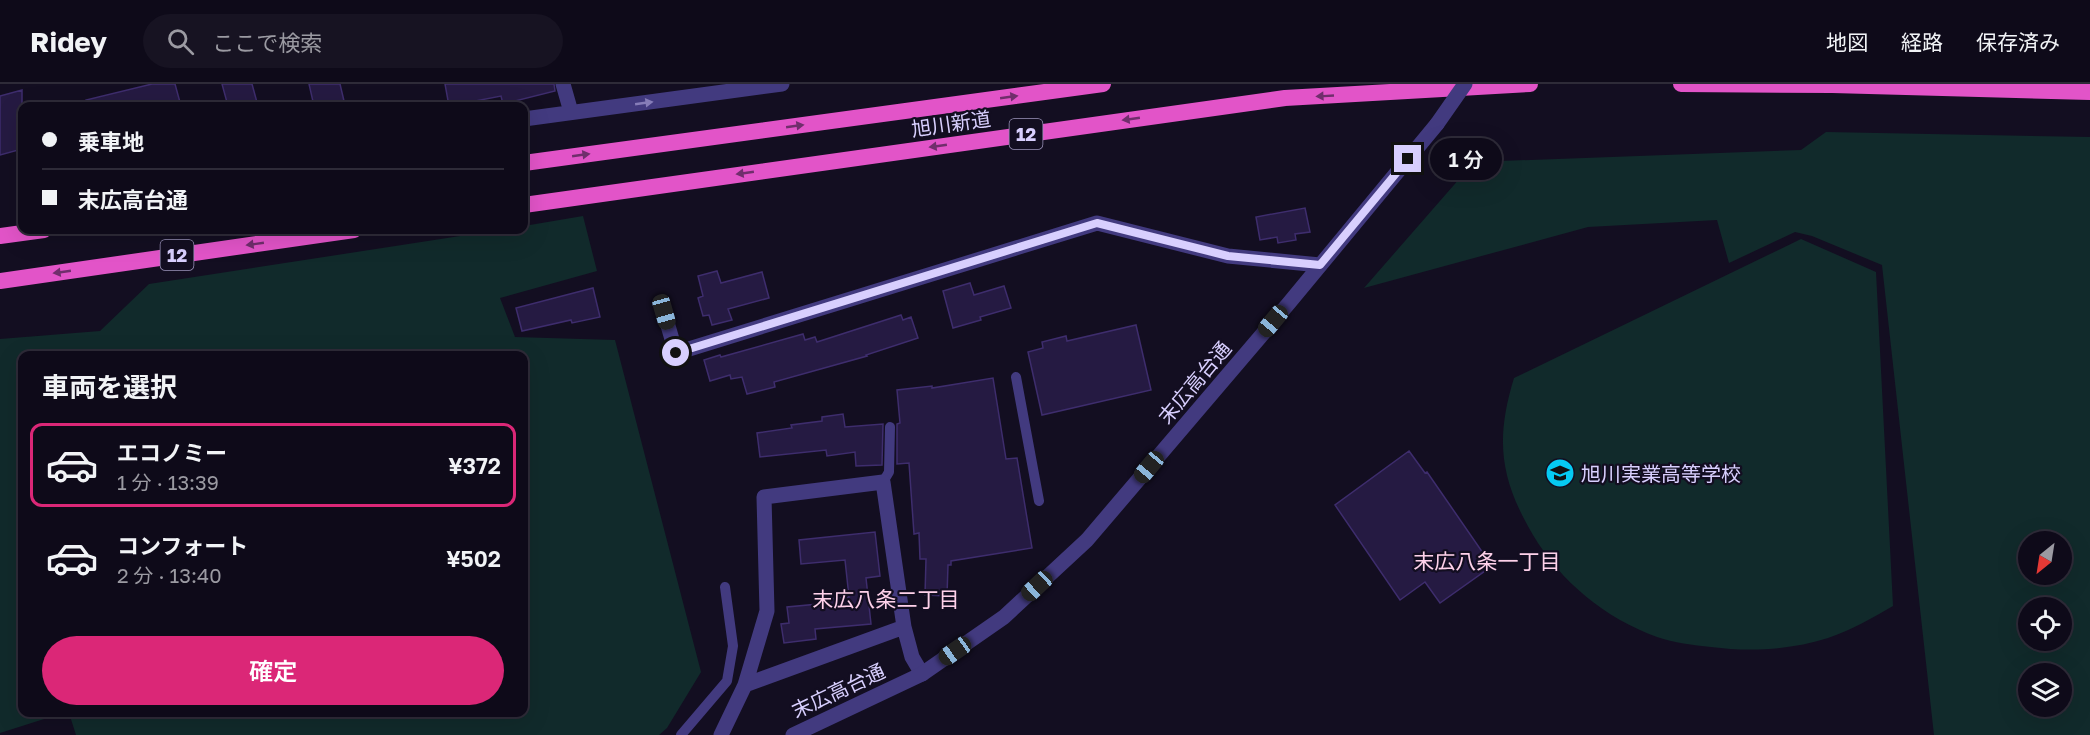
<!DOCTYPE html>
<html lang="ja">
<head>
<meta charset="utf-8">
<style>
	:root { --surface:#0e0a19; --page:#171322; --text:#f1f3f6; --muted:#9b9aa2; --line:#2e2b38; --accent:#db2777 }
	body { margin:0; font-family:"Golos Text","Noto Sans JP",sans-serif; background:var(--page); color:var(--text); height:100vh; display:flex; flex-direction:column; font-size:22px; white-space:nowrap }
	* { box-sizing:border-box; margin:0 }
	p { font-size:20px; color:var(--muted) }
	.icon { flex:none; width:33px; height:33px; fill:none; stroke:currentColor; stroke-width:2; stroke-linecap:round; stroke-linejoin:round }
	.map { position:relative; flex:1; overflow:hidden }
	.sheet { position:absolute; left:18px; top:267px; width:510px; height:366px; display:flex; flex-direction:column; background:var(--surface); border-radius:12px; box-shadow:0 6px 24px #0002,0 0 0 2px var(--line) }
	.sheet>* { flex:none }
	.hud { position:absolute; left:18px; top:18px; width:510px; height:132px; border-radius:12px; box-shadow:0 6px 24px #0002,0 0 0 2px var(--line); display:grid; align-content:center; height:132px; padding:0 24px; background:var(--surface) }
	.needle { width:39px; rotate:210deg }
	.tools { position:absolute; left:2018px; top:447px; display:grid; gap:12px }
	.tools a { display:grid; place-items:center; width:54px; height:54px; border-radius:50%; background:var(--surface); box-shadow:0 6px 24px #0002,0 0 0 2px var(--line); font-size:30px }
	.end { position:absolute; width:27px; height:27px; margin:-14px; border:8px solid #d8cffe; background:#111; box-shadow:0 0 0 3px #111 }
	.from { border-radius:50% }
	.bubble { position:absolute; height:42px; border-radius:21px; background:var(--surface); box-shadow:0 6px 24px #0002,0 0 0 2px var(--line); font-size:20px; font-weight:600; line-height:42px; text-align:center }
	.car { position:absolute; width:18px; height:36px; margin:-18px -9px; border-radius:8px; box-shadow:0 0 4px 2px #0007; background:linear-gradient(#222 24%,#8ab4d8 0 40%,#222 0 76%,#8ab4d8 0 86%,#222 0) }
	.hud b { display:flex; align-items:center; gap:21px; height:57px; font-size:22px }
	.hud b+b { border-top:2px solid var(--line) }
	.hud i { width:15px; height:15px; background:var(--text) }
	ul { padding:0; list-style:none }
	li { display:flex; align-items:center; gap:18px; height:84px; margin:0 12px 9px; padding:0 12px; border:3px solid transparent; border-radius:12px }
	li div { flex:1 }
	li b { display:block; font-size:22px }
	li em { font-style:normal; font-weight:600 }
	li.current { border-color:var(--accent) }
	li>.icon { width:54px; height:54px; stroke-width:1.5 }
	h2 { padding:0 24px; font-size:27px; line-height:72px }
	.button { display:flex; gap:12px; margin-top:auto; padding:12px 24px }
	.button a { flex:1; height:69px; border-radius:36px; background:var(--accent); color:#fff; font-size:24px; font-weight:600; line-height:69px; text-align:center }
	header { display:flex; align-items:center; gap:36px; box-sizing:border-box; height:84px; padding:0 30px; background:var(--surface); border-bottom:2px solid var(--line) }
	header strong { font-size:28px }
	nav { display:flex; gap:33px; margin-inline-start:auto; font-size:21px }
	.search { width:420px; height:54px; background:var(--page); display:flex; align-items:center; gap:15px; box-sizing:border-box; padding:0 21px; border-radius:33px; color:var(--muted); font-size:22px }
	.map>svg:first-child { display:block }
	.green { fill:#112a2b; fill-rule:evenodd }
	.building { fill:#251a42; stroke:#3e2d6d; stroke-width:1.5 }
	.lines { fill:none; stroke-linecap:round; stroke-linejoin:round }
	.service { stroke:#423a7f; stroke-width:10 }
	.minor { stroke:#423a7f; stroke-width:15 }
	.tertiary { stroke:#423a7f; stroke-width:15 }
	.trunk { stroke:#e254c8; stroke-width:16 }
	.tertiary-bridge { stroke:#423a7f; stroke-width:15 }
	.oneway { fill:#702e6c }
	.oneway2 { fill:#867db8 }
	.route { stroke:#d8cffe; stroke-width:8 }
	.labels { text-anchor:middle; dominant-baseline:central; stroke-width:4.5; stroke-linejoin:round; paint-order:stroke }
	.shield { fill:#130e21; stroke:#9d95bc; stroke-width:1.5 }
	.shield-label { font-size:18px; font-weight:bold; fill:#d8cffe }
	.street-label { font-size:20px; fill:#d8cffe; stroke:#130e21 }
	.poi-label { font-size:20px; fill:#d8cffe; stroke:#130e21; text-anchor:start }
	.neighbourhood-label { font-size:21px; fill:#fed1ea; stroke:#130e21 }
</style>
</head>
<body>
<header>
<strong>Ridey</strong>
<div class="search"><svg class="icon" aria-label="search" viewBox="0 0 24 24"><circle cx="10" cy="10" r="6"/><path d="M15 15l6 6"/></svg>ここで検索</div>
<nav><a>地図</a><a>経路</a><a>保存済み</a></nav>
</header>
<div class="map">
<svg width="2090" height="651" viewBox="0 0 2090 651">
	<rect width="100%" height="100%" fill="#130e21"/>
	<!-- green -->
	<path class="green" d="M1826 48 2090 53V651H1934L1882 181 1812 152 1795 148 1729 179 1717 136 1588 143 1364 204 1474 78 1801 66ZM2028 458H2061V490H2028ZM2028 524H2061V556H2028ZM2028 590H2061V622H2028Z
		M583 132 597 187 500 214 515 253 615 256 701 588 667 644 659 651H76L69 629 524 628V272H22V628L63 629 0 649V255L100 247 149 200 499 146H524V142Z
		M1801 155 1876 188 1893 522C1872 534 1852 546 1828 554 1790 566 1750 568 1711 563 1693 561 1674 559 1657 553 1605 534 1561 498 1533 451 1500 395 1495 356 1514 294Z"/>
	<!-- building -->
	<path class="building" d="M152 0H175L181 22H87L86 16Z
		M222 0H252L258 22H228Z
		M309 0H340L344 17 314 22Z
		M445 0H554L555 7 503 20 501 12 449 22Z
		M22 6V65L0 71V12Z
		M1305 124 1310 148 1295 150 1296 156 1278 159 1277 153 1260 156 1256 133Z
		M717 187 721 199 762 188 769 214 728 225 732 236 712 241 709 231 703 232 698 214 703 212 698 192Z
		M970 199 974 211 1004 202 1011 224 980 233 981 236 953 244 943 207Z
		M593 204 600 233 572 239 571 236 522 247 516 224Z
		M901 231 903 236 911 233 918 254 866 271 867 272 774 298 775 303 747 310 742 293 731 295 730 291 710 297 704 276 720 271 721 273 803 250 805 256 815 253 817 258Z
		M1136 241 1151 306 1042 331 1028 268 1043 264 1042 258 1066 252 1067 257Z
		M993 294 1006 375 1017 374 1032 464 951 477V481H948L947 512 925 511 926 475H920L919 449 914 450 909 379 897 380V340L900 339 897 306 932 302V304Z
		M843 330 845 343 883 340 882 381 856 382 855 368 827 372 826 366 760 373 757 349 792 344 791 341 822 337V333Z
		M1409 367 1425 389 1427 388 1492 482 1440 519 1425 498 1400 516 1335 421Z
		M875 448 880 492 866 494 871 540 815 545 816 555 784 559 781 540 789 539 787 523 829 519 828 515 849 513 845 476 801 480 799 456Z"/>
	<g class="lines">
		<!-- service -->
		<path class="service" d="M1016 293 1039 417
			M883 398 889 388 890 343
			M681 651 727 597 733 562 725 503"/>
		<!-- minor -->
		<path class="minor" d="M563 0 571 28
			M524 35 782 0
			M664 228 676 269 1097 139 1228 172 1320 181
			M745 601 904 543
			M721 651 745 601 767 527 764 413 883 398 904 543 912 573 922 590"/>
		<!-- tertiary -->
		<path class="tertiary" d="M793 651 922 590 1004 533 1087 456 1289 219 1437 40"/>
		<!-- trunk -->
		<path class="trunk" d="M1681 0 1832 1 2090 8
			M524 79 1103 0
			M524 121 1285 14 1530 0
			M0 152 44 146
			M0 197 354 146"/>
		<!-- tertiary-bridge -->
		<path class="tertiary-bridge" d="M1437 40 1465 0"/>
	</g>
	<!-- one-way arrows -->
	<defs><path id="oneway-solid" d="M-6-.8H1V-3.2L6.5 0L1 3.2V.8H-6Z" transform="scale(1.5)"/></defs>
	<g class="oneway">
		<use href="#oneway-solid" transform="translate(1325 12) rotate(177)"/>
		<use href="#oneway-solid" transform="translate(1009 13) rotate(-8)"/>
		<use href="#oneway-solid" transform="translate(1131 35) rotate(172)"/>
		<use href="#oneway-solid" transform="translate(795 42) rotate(-8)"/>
		<use href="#oneway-solid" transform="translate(938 62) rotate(172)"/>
		<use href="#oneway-solid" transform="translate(581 71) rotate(-8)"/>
		<use href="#oneway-solid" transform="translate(745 89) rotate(172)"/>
		<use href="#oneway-solid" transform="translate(255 160) rotate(172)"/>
		<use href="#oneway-solid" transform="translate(62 188) rotate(172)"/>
	</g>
	<use class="oneway2" href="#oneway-solid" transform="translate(644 19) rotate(-8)"/>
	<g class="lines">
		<!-- route -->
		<path class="route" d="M676 269 1097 139 1228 172 1320 181 1408 75"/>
	</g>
	<!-- icons -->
	<defs>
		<g id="school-disc" transform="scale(1.5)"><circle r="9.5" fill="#06caf2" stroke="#130e21"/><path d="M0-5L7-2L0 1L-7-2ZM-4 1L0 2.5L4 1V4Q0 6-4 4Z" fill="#111"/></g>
	</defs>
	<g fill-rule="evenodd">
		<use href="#school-disc" x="1560" y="389"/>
	</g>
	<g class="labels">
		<!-- shield labels -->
		<g class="shield">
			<rect x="1009.5" y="35" width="33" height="30" rx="4.5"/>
			<rect x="160.5" y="156" width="33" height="30" rx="4.5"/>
		</g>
		<g class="shield-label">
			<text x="1026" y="50">12</text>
			<text x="177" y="171">12</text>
		</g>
		<!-- street labels -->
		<g class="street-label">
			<text transform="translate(951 39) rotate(-8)">旭川新道</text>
			<text transform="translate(1194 298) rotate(-50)">末広高台通</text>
			<text transform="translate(838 606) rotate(-25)">末広高台通</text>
		</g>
		<!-- poi labels -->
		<g class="poi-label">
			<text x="1581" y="389">旭川実業高等学校</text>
		</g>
		<!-- neighbourhood labels -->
		<g class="neighbourhood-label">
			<text x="1487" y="477">末広八条一丁目</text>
			<text x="886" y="515">末広八条二丁目</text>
		</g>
	</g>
</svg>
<div class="tools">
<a><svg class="needle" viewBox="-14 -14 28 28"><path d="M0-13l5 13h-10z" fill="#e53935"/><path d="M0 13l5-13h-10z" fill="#9b9aa2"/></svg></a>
<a><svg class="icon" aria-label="locate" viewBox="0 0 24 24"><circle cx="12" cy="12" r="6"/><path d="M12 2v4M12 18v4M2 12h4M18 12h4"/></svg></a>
<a><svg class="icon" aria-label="layers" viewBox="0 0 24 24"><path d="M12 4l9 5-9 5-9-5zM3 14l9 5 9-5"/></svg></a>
</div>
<i class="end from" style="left:676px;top:269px"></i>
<i class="end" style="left:1408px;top:75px"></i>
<div class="bubble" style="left:1430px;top:54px;width:72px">1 分</div>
<i class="car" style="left:664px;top:228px;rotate:164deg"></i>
<i class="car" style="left:1273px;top:237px;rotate:220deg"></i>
<i class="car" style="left:1149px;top:383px;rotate:220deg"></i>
<i class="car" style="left:1037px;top:502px;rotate:227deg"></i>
<i class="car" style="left:955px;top:567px;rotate:235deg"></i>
<div class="hud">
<b><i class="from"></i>乗車地</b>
<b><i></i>末広高台通</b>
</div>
<section class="sheet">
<h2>車両を選択</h2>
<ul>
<li class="current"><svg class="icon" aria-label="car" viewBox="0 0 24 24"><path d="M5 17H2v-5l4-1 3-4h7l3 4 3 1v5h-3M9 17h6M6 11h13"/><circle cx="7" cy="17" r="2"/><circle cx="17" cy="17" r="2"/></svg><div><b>エコノミー</b><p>1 分 · 13:39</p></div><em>¥372</em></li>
<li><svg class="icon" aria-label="car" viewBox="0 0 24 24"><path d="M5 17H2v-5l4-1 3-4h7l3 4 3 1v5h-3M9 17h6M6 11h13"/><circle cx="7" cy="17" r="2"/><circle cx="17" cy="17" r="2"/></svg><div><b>コンフォート</b><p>2 分 · 13:40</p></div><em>¥502</em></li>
</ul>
<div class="button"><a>確定</a></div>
</section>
</div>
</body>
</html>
